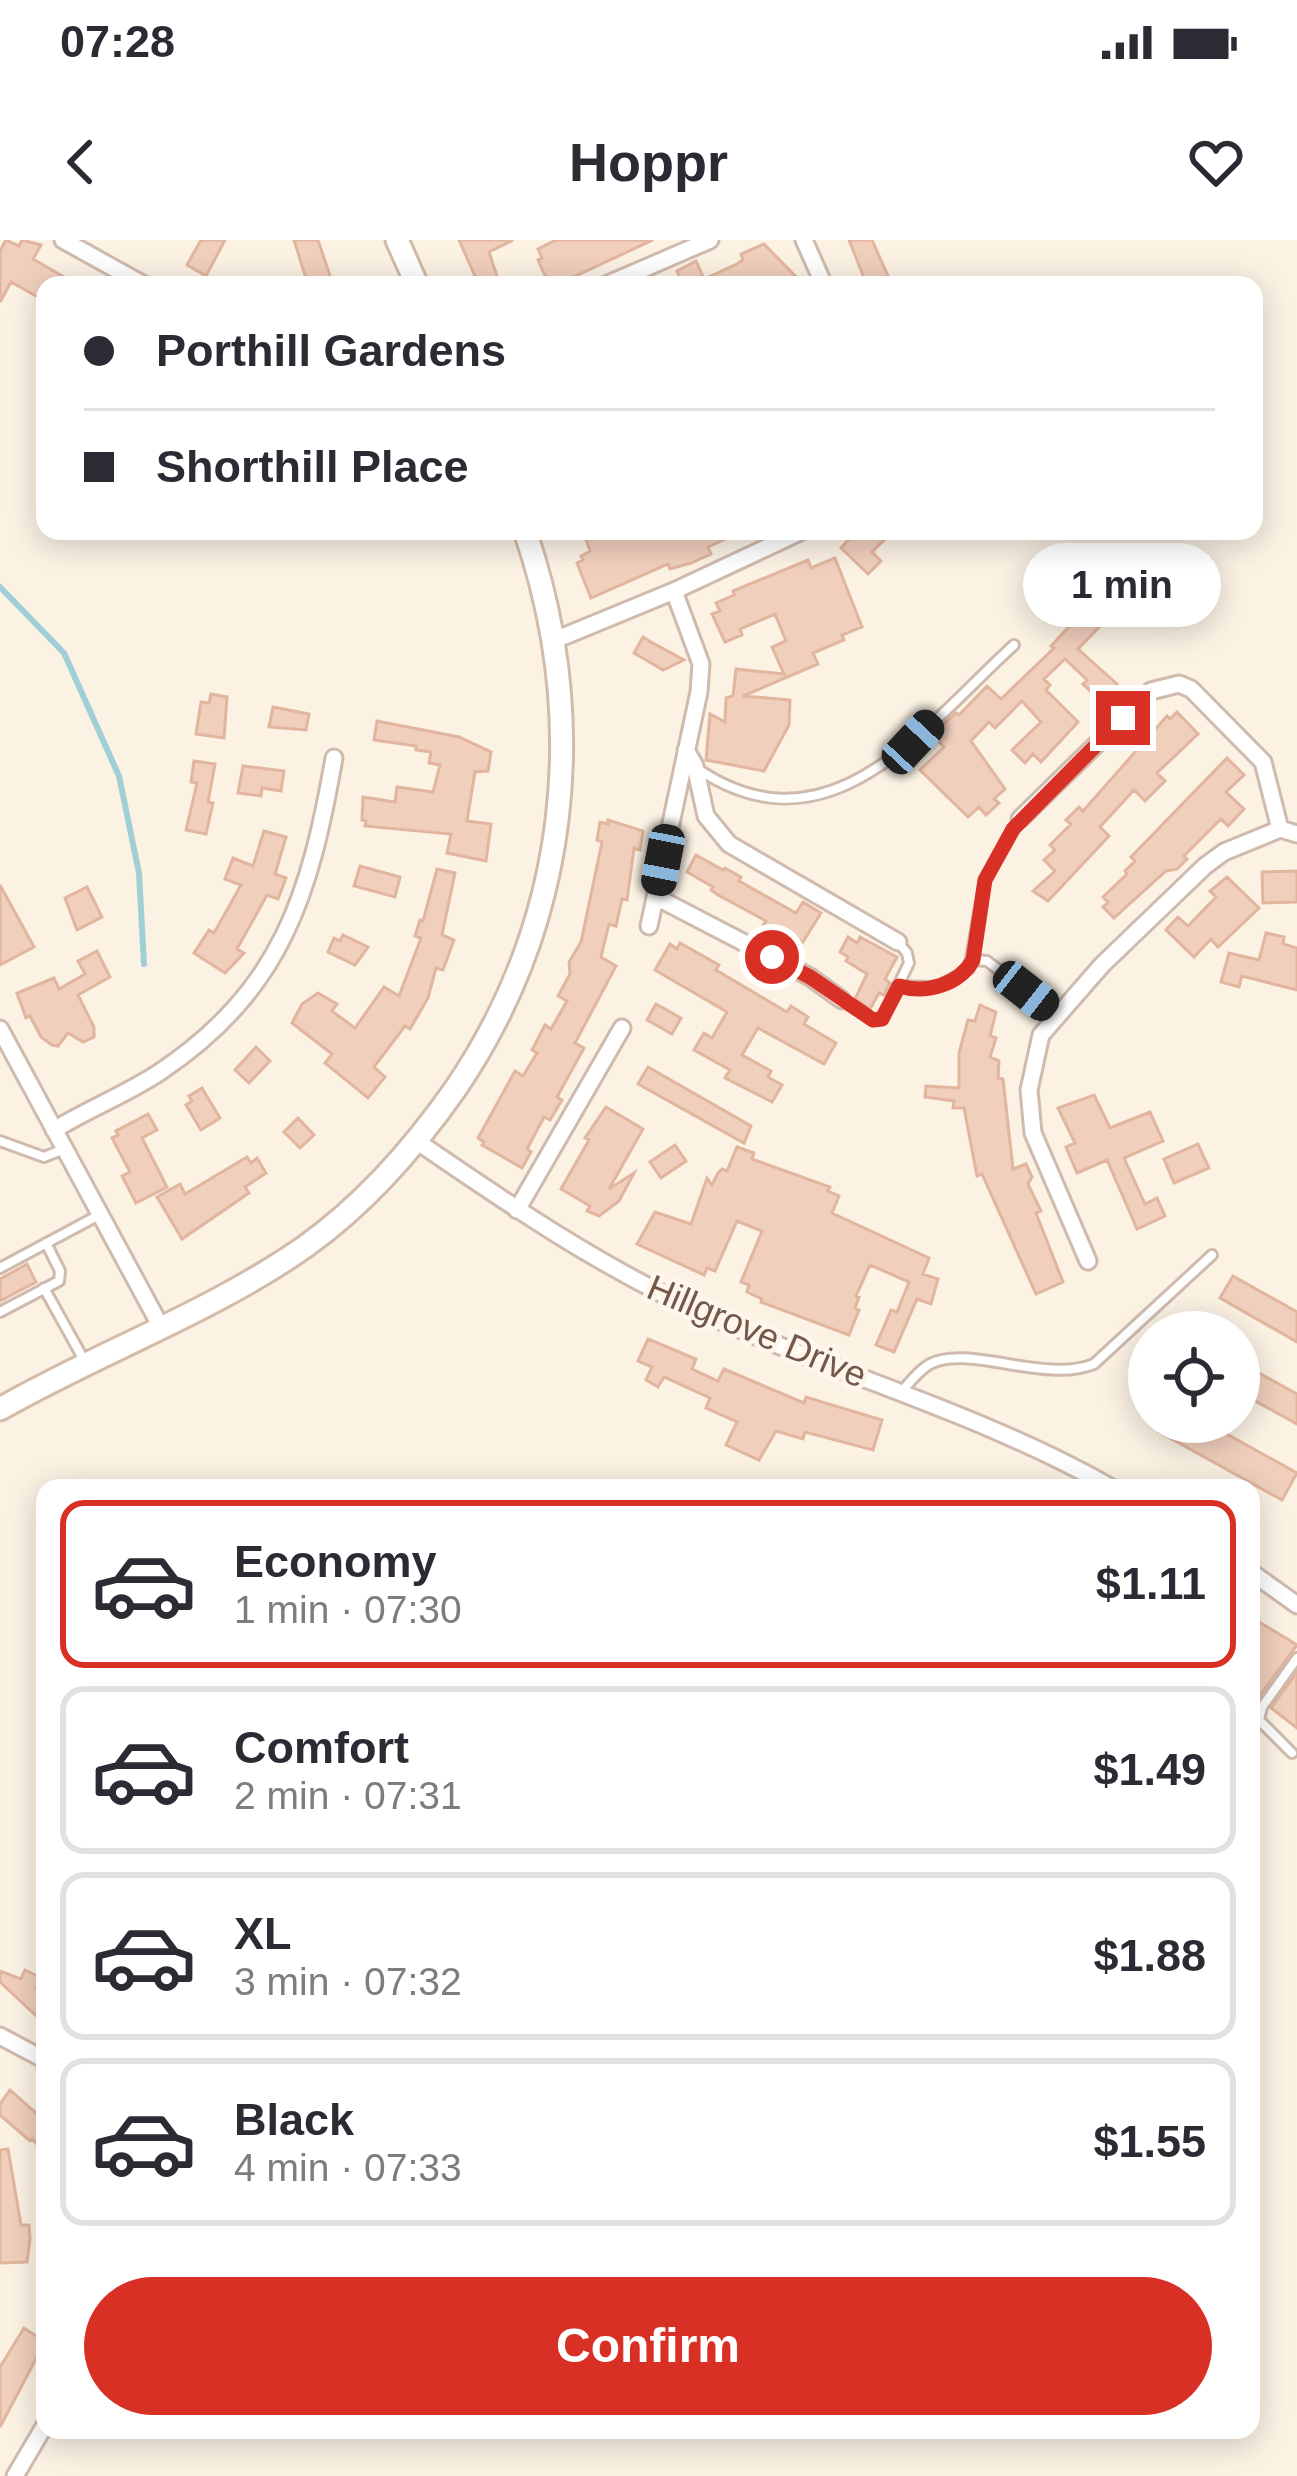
<!DOCTYPE html>
<html lang="en">
<head>
<meta charset="utf-8">
<style>
	:root { --surface:#fff; --page:#f7f7f7; --text:#2b2b33; --muted:#7c7c81; --line:#e1e1e2; --accent:#d93025 }
	body { margin:0; font-family:Helvetica,sans-serif; background:var(--page); color:var(--text); height:100vh; display:flex; flex-direction:column; font-size:45px; white-space:nowrap }
	* { box-sizing:border-box; margin:0 }
	p { font-size:39px; color:var(--muted) }
	.icon { flex:none; width:66px; height:66px; fill:none; stroke:currentColor; stroke-width:2; stroke-linecap:round; stroke-linejoin:round }
	.map { position:relative; flex:1; overflow:hidden }
	.details { position:absolute; left:36px; top:1239px; width:1224px; height:960px; display:flex; flex-direction:column; background:var(--surface); border-radius:24px; box-shadow:0 6px 30px #0003 }
	.details>* { flex:none }
	.guide { position:absolute; left:36px; top:36px; width:1227px; height:264px; border-radius:24px; box-shadow:0 6px 30px #0003; display:grid; align-content:center; height:264px; padding:0 48px; background:var(--surface) }
	.controls { position:absolute; left:1128px; top:1071px; display:grid; gap:24px }
	.controls a { display:grid; place-items:center; width:132px; height:132px; border-radius:50%; background:var(--surface); box-shadow:0 6px 30px #0003; font-size:60px }
	.end { position:absolute; width:54px; height:54px; margin:-27px; border:15px solid #d93025; background:#fff; box-shadow:0 0 0 6px #fff }
	.from { border-radius:50% }
	.bubble { position:absolute; height:84px; border-radius:42px; background:var(--surface); box-shadow:0 6px 30px #0003; font-size:39px; font-weight:700; line-height:84px; text-align:center }
	.car { position:absolute; width:36px; height:72px; margin:-36px -18px; border-radius:15px; box-shadow:0 0 9px 3px #0007; background:linear-gradient(#222 24%,#8ab4d8 0 40%,#222 0 76%,#8ab4d8 0 86%,#222 0) }
	.guide b { display:flex; align-items:center; gap:42px; height:114px; font-size:45px }
	.guide b+b { border-top:3px solid var(--line) }
	.guide i { width:30px; height:30px; background:var(--text) }
	ul { padding:21px 0 0; list-style:none }
	li { display:flex; align-items:center; gap:36px; height:168px; margin:0 24px 18px; padding:0 24px; border:6px solid var(--line); border-radius:24px }
	li div { flex:1 }
	li b { display:block; font-size:45px }
	li em { font-style:normal; font-weight:700 }
	li.current { border-color:var(--accent) }
	li>.icon { width:108px; height:108px; stroke-width:1.5 }
	.cta { display:flex; gap:24px; margin-top:auto; padding:24px 48px }
	.cta a { flex:1; height:138px; border-radius:72px; background:var(--accent); color:#fff; font-size:48px; font-weight:700; line-height:138px; text-align:center }
	.status { display:flex; justify-content:space-between; align-items:center; height:84px; padding:0 60px; background:var(--surface); direction:ltr }
	.status svg { height:33px; fill:currentColor }
	header { display:flex; justify-content:space-between; align-items:center; height:156px; padding:0 48px; background:var(--surface); font-size:54px; font-weight:700 }
	.map>svg:first-child { display:block }
	.lines { fill:none; stroke-linecap:round; stroke-linejoin:round }
	.stream { stroke:#a0cfd6; stroke-width:6 }
	.building { fill:#f0cfbd; stroke:#e2b59e; stroke-width:3 }
	.lane-casing { stroke:#cfbbae; stroke-width:14 }
	.street-casing { stroke:#cfbbae; stroke-width:21 }
	.secondary-casing { stroke:#d1bbab; stroke-width:27 }
	.lane { stroke:#fff; stroke-width:8 }
	.street { stroke:#fff; stroke-width:15 }
	.secondary { stroke:#fff; stroke-width:21 }
	.route { stroke:#d93025; stroke-width:15 }
	.labels { text-anchor:middle; dominant-baseline:central; stroke-width:10; stroke-linejoin:round; paint-order:stroke }
	.street-label { font-size:36px; fill:#73574b; stroke:#fef6ea }
</style>
</head>
<body>
<div class="status"><b>07:28</b><svg viewBox="0 0 49 12"><path d="M0 12V9h3v3zM5 12V6h3v6zM10 12V3h3v9zM15 12V0h3v12zM26 1h20v11H26zM47 4h2v5h-2z"/></svg></div>
<header><svg class="icon" aria-label="back" viewBox="0 0 24 24"><path d="M15 5l-7 7 7 7"/></svg>Hoppr<svg class="icon" aria-label="heart" viewBox="0 0 24 24"><path d="M12 20l-8-8c-3-5 5-10 8-4 3-6 11-1 8 4z"/></svg></header>
<div class="map">
<svg width="1297" height="2236" viewBox="0 0 1297 2236">
	<rect width="100%" height="100%" fill="#fbf2e4"/>
	<g class="lines">
		<!-- stream -->
		<path class="stream" d="M0 347 64 413 119 536 139 633 144 724"/>
	</g>
	<!-- building -->
	<path class="building" d="M6 0 19 6 22 0 41 5 33 19 78 45H45V61L11 42 0 62V11Z
		M201 0H225L206 36 187 25Z
		M294 0H318L333 45H308Z
		M459 0H513L489 12 500 45H479Z
		M556 0H653L556 45 548 42 538 20 542 18 538 9Z
		M849 0H872L892 45H867Z
		M764 4 804 45H682L677 31 696 21 704 39 737 24 743 20 741 14Z
		M583 291H743L708 307 711 314 691 323 670 329 668 324 591 358 577 323 583 320 581 316 590 311Z
		M856 291H893L872 312 881 321 868 334 841 308Z
		M835 318 862 387 842 395 844 400 813 413 818 424 743 456 790 460 789 485 764 531 706 520 710 474 725 482 726 458 733 456 736 429 784 434 772 407 786 401 775 374 740 389 742 395 725 402 712 374 720 371 716 363 734 355 733 351 796 325 808 320 811 328Z
		M1091 363 1107 379 1078 409 1117 444 1111 450 1116 455 1106 464 1100 461 1083 444 1087 440 1065 419 1044 439 1050 445 1046 450 1078 482 1041 522 1033 514 1025 523 1012 510 1041 482 1022 461 995 488 989 482 971 501 1005 549 994 559 999 563 986 575 979 567 968 577 920 530 944 507 932 495 956 473 959 475 987 446 1001 459 1054 408 1051 406Z
		M643 397 651 402 684 420 663 430 634 413Z
		M211 454 227 457 224 498 196 494 201 462 209 463Z
		M273 467 309 474 306 490 269 487Z
		M1177 472 1198 494 1157 533 1165 541 1145 561 1134 550 1100 587 1109 596 1048 661 1033 651 1055 631 1044 620 1055 610 1050 605 1071 584 1066 580 1079 567 1083 571 1167 476 1170 479Z
		M377 481 459 497 491 512 488 531 475 532 467 581 491 584 486 621 447 613 451 594 365 586 366 581 362 580 363 557 395 562 397 547 433 552 440 525 429 523 431 512 416 510V506L374 500Z
		M1227 518 1244 535 1226 552 1244 569 1228 586 1221 579 1184 616 1187 619 1177 629 1166 631 1114 678 1103 667 1108 662 1103 657 1127 634 1125 631 1135 621 1131 617Z
		M194 521 215 524 208 562 213 563 206 594 186 590 197 543 191 542Z
		M243 526 284 531 281 551 262 548 261 556 238 553Z
		M608 580 643 591 640 610 634 608 627 660 622 659 616 686 609 684 601 717 616 726 575 803 584 808 557 857 562 860 550 880 544 877 527 909 531 912 522 928 482 905 484 902 478 898 515 831 523 836 537 813 532 810 545 785 551 789 567 761 558 756 570 734 569 722 581 702 602 602 597 600 600 582 608 584Z
		M264 591 286 597 275 634 286 638 278 659 267 655 237 709 244 713 225 733 194 713 209 690 214 693 241 645 225 639 233 618 253 626Z
		M696 615 723 630 725 628 741 637 739 641 796 673 803 662 821 673 803 702 784 691 781 695 763 685 766 681 718 655 711 650 713 647 687 632Z
		M360 626 400 637 395 657 354 646Z
		M437 629 455 633 442 695 454 700 443 730 436 728 428 758 410 789 405 786 374 827 385 837 368 858 325 823 332 814 292 783 302 764 318 753 337 764 332 771 355 788 384 747 399 756 421 698 415 696 420 680 423 681Z
		M1297 631V662L1263 663 1262 632Z
		M1227 637 1259 668 1218 707 1211 699 1194 717 1166 690 1178 677 1188 686 1216 657 1210 651Z
		M0 645 34 707 0 725Z
		M87 647 102 677 77 690 65 658Z
		M1266 693 1284 697 1283 704 1297 708V750L1242 736 1239 747 1221 742 1229 713 1259 720Z
		M343 695 368 707 355 725 328 712 334 698 340 701Z
		M848 697 857 703 860 697 897 717 885 739 890 743 884 755 879 753 870 769 855 759 867 734 846 721 848 717 840 712Z
		M680 703 719 725 716 730 787 772 791 766 808 777 804 784 836 803 824 824 758 788 742 815 771 831 768 837 782 845 772 862 725 838 730 830 694 810 704 793 712 798 727 772 655 730 670 704 677 709Z
		M97 711 110 737 78 755 94 787V797L83 802 68 793 58 806 52 805 41 797 30 776 26 778 17 753 54 738 59 749 85 734 78 721Z
		M656 764 681 778 672 794 647 780Z
		M980 765 996 772 990 796 996 798 990 817 999 821 998 838 1003 839 1013 929 1026 924 1032 937 1028 944 1041 971 1036 973 1063 1042 1036 1054 982 934 977 936 964 868H953L954 861 925 857 926 846 959 848V813L968 780 975 781Z
		M256 807 270 821 249 843 235 830Z
		M648 827 751 886 744 903 638 844Z
		M202 848 220 878 201 890 186 865 192 861 189 856Z
		M1094 855 1110 888 1150 872 1163 901 1124 918 1145 964 1157 958 1165 976 1137 989 1107 920 1077 933 1066 907 1075 903 1058 868Z
		M606 867 643 889 609 949 634 933 619 961 599 976 587 971 590 966 561 949 589 900 585 898Z
		M148 874 157 890 142 898 167 947 136 963 122 936 130 932 112 898 118 895 116 891Z
		M298 878 314 895 300 908 284 892Z
		M1198 904 1209 928 1174 943 1164 919Z
		M675 905 686 921 661 938 650 922Z
		M737 907 754 913 752 919 830 947 828 951 839 956 832 973 929 1018 923 1034 938 1039 931 1064 917 1059 894 1112 876 1105 891 1070 897 1072 909 1042 870 1025 856 1056 859 1057 855 1068 859 1070 849 1095 761 1062 762 1059 747 1052 749 1045 741 1042 762 991 737 981 715 1031 707 1028 704 1035 637 1004 655 972 691 984 707 938 712 945 718 933 722 929 727 931Z
		M247 917 251 923 257 918 266 933 245 947 249 953 182 999 157 957 180 944 185 954Z
		M27 1024 36 1042 0 1061V1039Z
		M1233 1036 1297 1072V1102L1220 1058Z
		M648 1099 696 1119 692 1129 718 1141 724 1129 804 1163 806 1157 882 1180 873 1210 805 1192 803 1199 776 1191 759 1220 726 1205 737 1182 706 1168 710 1158 664 1137 658 1147 646 1140 652 1127 638 1121Z
		M1239 1122 1297 1154V1184L1239 1152Z
		M1164 1182H1205L1297 1233 1282 1260 1159 1192Z
		M1251 1377 1297 1405 1255 1462 1251 1477Z
		M1297 1432V1488L1271 1468Z
		M25 1730 45 1740 36 1748 45 1757V1784L0 1742V1731L21 1739Z
		M10 1850 45 1881V1913L32 1899 30 1901 0 1875V1864Z
		M8 1909 21 1985H29L30 1999 27 2022 0 2023V1910Z
		M24 2088 45 2102 0 2187V2127Z"/>
	<g class="lines">
		<!-- lane casing -->
		<g class="lane-casing">
			<path id="lane" d="M698 529C830 618 925 486 1014 405
				M973 720 987 721 1056 774
				M899 746 937 747 969 729 985 640 1020 579
				M843 761 873 780 882 779 909 723 907 713 898 702
				M0 901 44 917 64 909
				M0 1028 99 975
				M44 1048 84 1120
				M0 1072 59 1041 60 1031 46 1003
				M902 1151C911 1141 919 1130 930 1124 968 1104 1045 1144 1094 1124L1212 1015
				M1292 1513 1259 1480 1262 1467 1297 1418"/>
		</g>
		<!-- street casing -->
		<g class="street-casing">
			<path id="street" d="M63 0 144 45
				M804 0 824 45
				M606 45 710 0
				M555 400 674 351 802 291
				M686 510 695 526 706 576 729 604 898 702
				M1020 579 1151 451 1179 444 1191 449 1263 522 1280 589
				M656 657 810 737 842 760
				M649 686 699 452 701 424 674 351
				M0 789 161 1087
				M54 890C88 869 127 854 160 832 282 750 310 655 334 518
				M418 902C511 966 605 1030 709 1076 842 1136 984 1175 1112 1248
				M517 970 622 788
				M1088 1021 1033 893 1029 850 1041 795 1102 725 1205 626 1224 612 1280 589 1297 594
				M1251 1332 1297 1365
				M0 1796 45 1820
				M15 2236 45 2185"/>
		</g>
		<!-- secondary casing -->
		<g class="secondary-casing">
			<path id="secondary" d="M397 0 417 45
				M0 1169C100 1112 212 1072 306 1006 366 963 414 908 456 848 569 681 590 481 525 291"/>
		</g>
		<!-- lane -->
		<use href="#lane" class="lane"/>
		<!-- street -->
		<use href="#street" class="street"/>
		<!-- secondary -->
		<use href="#secondary" class="secondary"/>
	</g>
	<g class="lines">
		<!-- route -->
		<path class="route" d="M772 717 810 737 873 780 882 779 899 746C926 754 959 745 973 720L985 640 1013 589 1123 478"/>
	</g>
	<g class="labels">
		<!-- street labels -->
		<g class="street-label">
			<text transform="translate(757 1091) rotate(23)">Hillgrove Drive</text>
		</g>
	</g>
</svg>
<div class="controls">
<a><svg class="icon" aria-label="locate" viewBox="0 0 24 24"><circle cx="12" cy="12" r="6"/><path d="M12 2v4M12 18v4M2 12h4M18 12h4"/></svg></a>
</div>
<i class="end from" style="left:772px;top:717px"></i>
<i class="end" style="left:1123px;top:478px"></i>
<div class="bubble" style="left:1023px;top:303px;width:198px">1 min</div>
<i class="car" style="left:913px;top:502px;rotate:43deg"></i>
<i class="car" style="left:663px;top:620px;rotate:191deg"></i>
<i class="car" style="left:1026px;top:751px;rotate:128deg"></i>
<div class="guide">
<b><i class="from"></i>Porthill Gardens</b>
<b><i></i>Shorthill Place</b>
</div>
<section class="details">
<ul>
<li class="current"><svg class="icon" aria-label="car" viewBox="0 0 24 24"><path d="M5 17H2v-5l4-1 3-4h7l3 4 3 1v5h-3M9 17h6M6 11h13"/><circle cx="7" cy="17" r="2"/><circle cx="17" cy="17" r="2"/></svg><div><b>Economy</b><p>1 min · 07:30</p></div><em>$1.11</em></li>
<li><svg class="icon" aria-label="car" viewBox="0 0 24 24"><path d="M5 17H2v-5l4-1 3-4h7l3 4 3 1v5h-3M9 17h6M6 11h13"/><circle cx="7" cy="17" r="2"/><circle cx="17" cy="17" r="2"/></svg><div><b>Comfort</b><p>2 min · 07:31</p></div><em>$1.49</em></li>
<li><svg class="icon" aria-label="car" viewBox="0 0 24 24"><path d="M5 17H2v-5l4-1 3-4h7l3 4 3 1v5h-3M9 17h6M6 11h13"/><circle cx="7" cy="17" r="2"/><circle cx="17" cy="17" r="2"/></svg><div><b>XL</b><p>3 min · 07:32</p></div><em>$1.88</em></li>
<li><svg class="icon" aria-label="car" viewBox="0 0 24 24"><path d="M5 17H2v-5l4-1 3-4h7l3 4 3 1v5h-3M9 17h6M6 11h13"/><circle cx="7" cy="17" r="2"/><circle cx="17" cy="17" r="2"/></svg><div><b>Black</b><p>4 min · 07:33</p></div><em>$1.55</em></li>
</ul>
<div class="cta"><a>Confirm</a></div>
</section>
</div>
</body>
</html>
